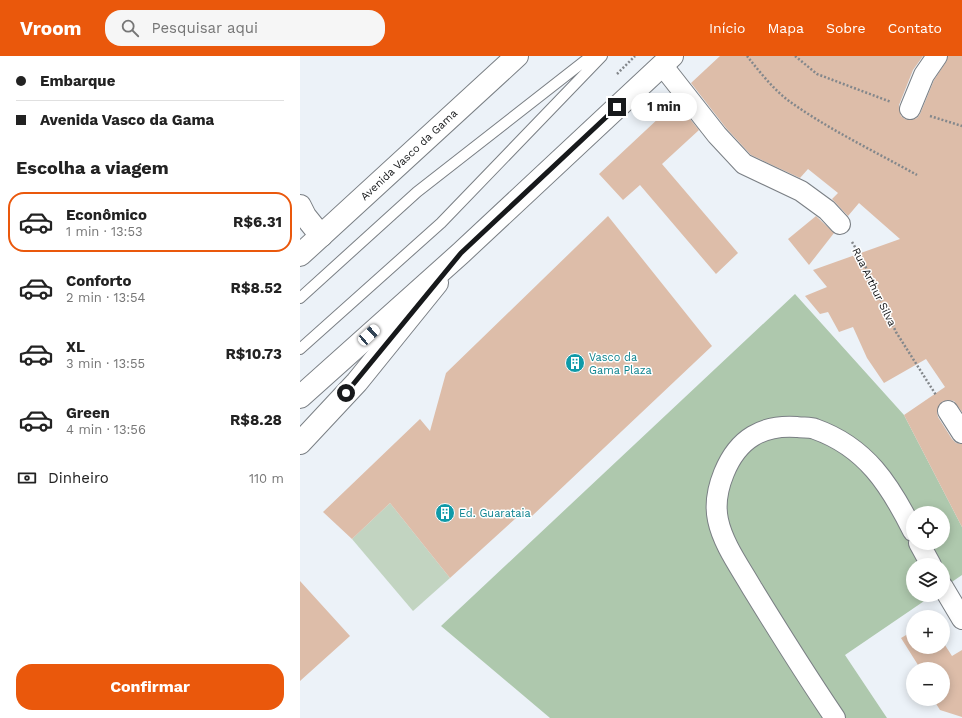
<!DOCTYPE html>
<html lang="pt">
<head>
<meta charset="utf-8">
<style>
	:root { --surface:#fff; --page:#f6f6f6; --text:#222; --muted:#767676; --line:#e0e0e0; --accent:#ea580c }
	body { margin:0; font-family:"Work Sans",sans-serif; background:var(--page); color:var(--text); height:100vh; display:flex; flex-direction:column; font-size:15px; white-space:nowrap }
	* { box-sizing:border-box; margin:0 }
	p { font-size:13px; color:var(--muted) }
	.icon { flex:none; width:22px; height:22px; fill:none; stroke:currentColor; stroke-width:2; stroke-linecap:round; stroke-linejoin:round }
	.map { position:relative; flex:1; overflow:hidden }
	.details { display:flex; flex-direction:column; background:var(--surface); width:300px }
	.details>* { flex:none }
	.hud { display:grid; align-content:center; height:88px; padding:0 16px; background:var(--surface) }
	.tools { position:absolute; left:606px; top:450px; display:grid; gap:8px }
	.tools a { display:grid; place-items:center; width:44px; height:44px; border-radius:50%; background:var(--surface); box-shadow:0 2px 10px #0003; font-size:20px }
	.end { position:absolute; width:18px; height:18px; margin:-9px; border:5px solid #17191b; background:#fff; box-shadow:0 0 0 2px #fff }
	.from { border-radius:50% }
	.bubble { position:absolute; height:28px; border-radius:14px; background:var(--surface); box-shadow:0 2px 10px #0003; font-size:13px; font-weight:700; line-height:28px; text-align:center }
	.car { position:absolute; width:12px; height:24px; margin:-12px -6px; border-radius:5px; box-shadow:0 0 3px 1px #0007; background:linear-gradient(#fff 24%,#345 0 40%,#fff 0 76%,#345 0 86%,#fff 0) }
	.hud b { display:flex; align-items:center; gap:14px; height:38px; font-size:15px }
	.hud b+b { border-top:1px solid var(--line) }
	.hud i { width:10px; height:10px; background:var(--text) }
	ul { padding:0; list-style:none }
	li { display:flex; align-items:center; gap:12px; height:60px; margin:0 8px 6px; padding:0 8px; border:2px solid transparent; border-radius:16px }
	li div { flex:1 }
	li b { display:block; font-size:15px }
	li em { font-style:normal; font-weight:700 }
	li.current { border-color:var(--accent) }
	li>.icon { width:36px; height:36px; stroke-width:1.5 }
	h2 { padding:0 16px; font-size:18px; line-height:48px }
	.pay { display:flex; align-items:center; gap:10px; height:44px; padding:0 16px; font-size:15px }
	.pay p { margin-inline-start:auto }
	.cta { display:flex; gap:8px; margin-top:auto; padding:8px 16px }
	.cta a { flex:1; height:46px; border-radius:16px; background:var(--accent); color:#fff; font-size:16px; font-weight:700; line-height:46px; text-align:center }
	header { display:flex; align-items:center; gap:24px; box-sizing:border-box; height:56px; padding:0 20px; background:var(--accent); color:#fff }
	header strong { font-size:19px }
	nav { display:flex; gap:22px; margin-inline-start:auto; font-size:14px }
	.search { width:280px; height:36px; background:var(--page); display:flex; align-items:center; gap:10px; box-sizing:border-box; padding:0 14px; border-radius:16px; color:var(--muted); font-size:15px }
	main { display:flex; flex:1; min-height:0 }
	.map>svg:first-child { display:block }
	.green { fill:#c2d4c1 }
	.forest { fill:#aec8ad; fill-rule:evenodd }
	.building { fill:#ddbda9 }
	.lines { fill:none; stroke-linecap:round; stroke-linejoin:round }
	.lane-casing { stroke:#7a7f84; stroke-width:12 }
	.street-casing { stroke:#7a7f84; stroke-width:22 }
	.secondary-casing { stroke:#7a7f84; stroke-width:24 }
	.primary-casing { stroke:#7a7f84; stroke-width:24 }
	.path { stroke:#83878b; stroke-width:2.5; stroke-dasharray:2 2; stroke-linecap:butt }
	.lane { stroke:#fff; stroke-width:10 }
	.street { stroke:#fff; stroke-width:20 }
	.secondary { stroke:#fff; stroke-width:22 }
	.primary { stroke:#fff; stroke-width:22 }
	.route { stroke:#17191b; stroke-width:5 }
	.labels { text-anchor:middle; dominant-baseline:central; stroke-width:3; stroke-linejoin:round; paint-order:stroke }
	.street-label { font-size:11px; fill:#17191b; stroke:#fff }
	.culture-label { font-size:11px; fill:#0d838f; stroke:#fff; text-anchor:start }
</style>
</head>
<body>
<header>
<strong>Vroom</strong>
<div class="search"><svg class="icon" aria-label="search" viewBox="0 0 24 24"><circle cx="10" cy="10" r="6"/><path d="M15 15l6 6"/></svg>Pesquisar aqui</div>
<nav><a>Início</a><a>Mapa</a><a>Sobre</a><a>Contato</a></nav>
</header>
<main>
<section class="details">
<div class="hud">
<b><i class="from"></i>Embarque</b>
<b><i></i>Avenida Vasco da Gama</b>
</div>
<h2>Escolha a viagem</h2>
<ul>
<li class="current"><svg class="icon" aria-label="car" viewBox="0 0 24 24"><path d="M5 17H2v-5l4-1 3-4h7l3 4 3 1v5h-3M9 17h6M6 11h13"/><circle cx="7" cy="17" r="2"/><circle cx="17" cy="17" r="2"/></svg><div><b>Econômico</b><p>1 min · 13:53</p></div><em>R$6.31</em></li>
<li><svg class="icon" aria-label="car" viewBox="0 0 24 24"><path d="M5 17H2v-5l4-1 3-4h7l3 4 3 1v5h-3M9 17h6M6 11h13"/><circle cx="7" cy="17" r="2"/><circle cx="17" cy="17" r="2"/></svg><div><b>Conforto</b><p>2 min · 13:54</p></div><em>R$8.52</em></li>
<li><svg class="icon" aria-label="car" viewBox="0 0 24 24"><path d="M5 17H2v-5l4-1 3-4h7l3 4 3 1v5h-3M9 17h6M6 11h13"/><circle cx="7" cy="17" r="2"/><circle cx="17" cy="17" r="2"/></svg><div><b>XL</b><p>3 min · 13:55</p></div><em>R$10.73</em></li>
<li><svg class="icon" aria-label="car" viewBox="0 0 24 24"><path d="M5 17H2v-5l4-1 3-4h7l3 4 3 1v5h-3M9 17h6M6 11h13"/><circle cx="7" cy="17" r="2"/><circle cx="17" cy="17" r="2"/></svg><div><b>Green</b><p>4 min · 13:56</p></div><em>R$8.28</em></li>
</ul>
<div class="pay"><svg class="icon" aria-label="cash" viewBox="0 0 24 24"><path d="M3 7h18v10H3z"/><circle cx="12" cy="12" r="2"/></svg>Dinheiro<p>110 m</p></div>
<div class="cta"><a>Confirmar</a></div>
</section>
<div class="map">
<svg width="662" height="662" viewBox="0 0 662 662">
	<rect width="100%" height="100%" fill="#ecf2f8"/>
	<!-- green -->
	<path class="green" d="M90 447 150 522 113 555 52 483Z"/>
	<!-- forest -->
	<path class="forest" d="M495 238 604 359 662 471V519L643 532V509H613V539H633L545 599 587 662H250L141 570ZM613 457H643V487H613Z"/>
	<!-- building -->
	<path class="building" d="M420 0H623L613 14 599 49 601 60 605 63 611 64 617 62 620 58 634 24 646 6 648 0H662V356L654 345 648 344 642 346 637 355 638 361 652 383 656 387 662 388V471L604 359 645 331 626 303 584 327 567 302 553 271 539 276 528 256 520 258 505 240 527 231 513 214 600 183 559 147 548 160 532 143 538 137 508 113 500 122 451 99 426 72 391 27Z
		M376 46 399 74 362 108 438 197 416 218 340 129 323 144 299 118Z
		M308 160 412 290 232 460 226 453 150 522 90 447 52 483 23 456 120 363 130 375 146 317Z
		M516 160 534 177 509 209 488 183Z
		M0 525 50 580 0 625Z
		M613 575V591H643V586L652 600 662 594V661L640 654 633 643H643V613H617L618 609 601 582Z"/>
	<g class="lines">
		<!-- lane casing -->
		<g class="lane-casing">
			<path id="lane" d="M0 242 117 136 291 0
				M0 293 141 167 302 0"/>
		</g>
		<!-- street casing -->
		<g class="street-casing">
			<path id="street" d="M362 9 417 79 444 108 501 135 527 154 540 168
				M610 53 624 19 637 0
				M648 355 662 377
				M619 487 631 509
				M643 531 662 563
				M535 662C506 619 479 576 452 532 440 511 423 488 418 464 412 436 428 395 453 380 466 372 483 370 497 371 503 372 510 371 515 373 566 391 590 429 613 475"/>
		</g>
		<!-- secondary casing -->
		<g class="secondary-casing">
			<path id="secondary" d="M0 150 5 160 21 180
				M0 387 57 326 137 227"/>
		</g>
		<!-- primary casing -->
		<g class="primary-casing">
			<path id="primary" d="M0 199 217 0
				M0 341 161 197 372 0"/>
		</g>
		<!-- path -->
		<path class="path" d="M447 0C459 15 473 33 489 45 528 73 574 95 617 119
			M495 0 517 18 591 46
			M317 18 335 0
			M630 60 662 70
			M552 186 561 201 596 276 636 339"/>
		<!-- lane -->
		<use href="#lane" class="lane"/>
		<!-- street -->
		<use href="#street" class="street"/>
		<!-- secondary -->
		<use href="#secondary" class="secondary"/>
		<!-- primary -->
		<use href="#primary" class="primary"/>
	</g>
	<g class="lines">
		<!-- route -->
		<path class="route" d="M46 337 161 197 317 51"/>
	</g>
	<!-- icons -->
	<defs>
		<g id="building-disc" transform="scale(1)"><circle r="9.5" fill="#0f9aa8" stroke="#fff"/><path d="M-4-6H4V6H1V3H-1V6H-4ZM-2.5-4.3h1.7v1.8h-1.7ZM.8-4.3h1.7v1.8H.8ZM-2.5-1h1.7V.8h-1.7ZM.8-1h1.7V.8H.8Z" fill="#fff"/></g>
	</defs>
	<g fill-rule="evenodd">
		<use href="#building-disc" x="275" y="307"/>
		<use href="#building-disc" x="145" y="457"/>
	</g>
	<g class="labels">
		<!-- street labels -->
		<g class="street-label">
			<text transform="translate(109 99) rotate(-43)">Avenida Vasco da Gama</text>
			<text transform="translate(574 231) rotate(64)">Rua Arthur Silva</text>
		</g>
		<!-- culture labels -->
		<g class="culture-label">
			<text x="289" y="301">Vasco da<tspan x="289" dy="13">Gama Plaza</tspan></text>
			<text x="159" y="457">Ed. Guarataia</text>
		</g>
	</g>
</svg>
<div class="tools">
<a><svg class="icon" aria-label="locate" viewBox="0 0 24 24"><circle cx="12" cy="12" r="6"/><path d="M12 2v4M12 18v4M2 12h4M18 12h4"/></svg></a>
<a><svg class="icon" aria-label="layers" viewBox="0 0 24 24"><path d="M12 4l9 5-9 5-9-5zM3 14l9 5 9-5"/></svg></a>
<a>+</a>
<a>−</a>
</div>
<i class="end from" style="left:46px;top:337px"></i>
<i class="end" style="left:317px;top:51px"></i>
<div class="bubble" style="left:331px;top:37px;width:66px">1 min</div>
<i class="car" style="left:69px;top:279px;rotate:48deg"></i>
</div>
</main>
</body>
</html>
